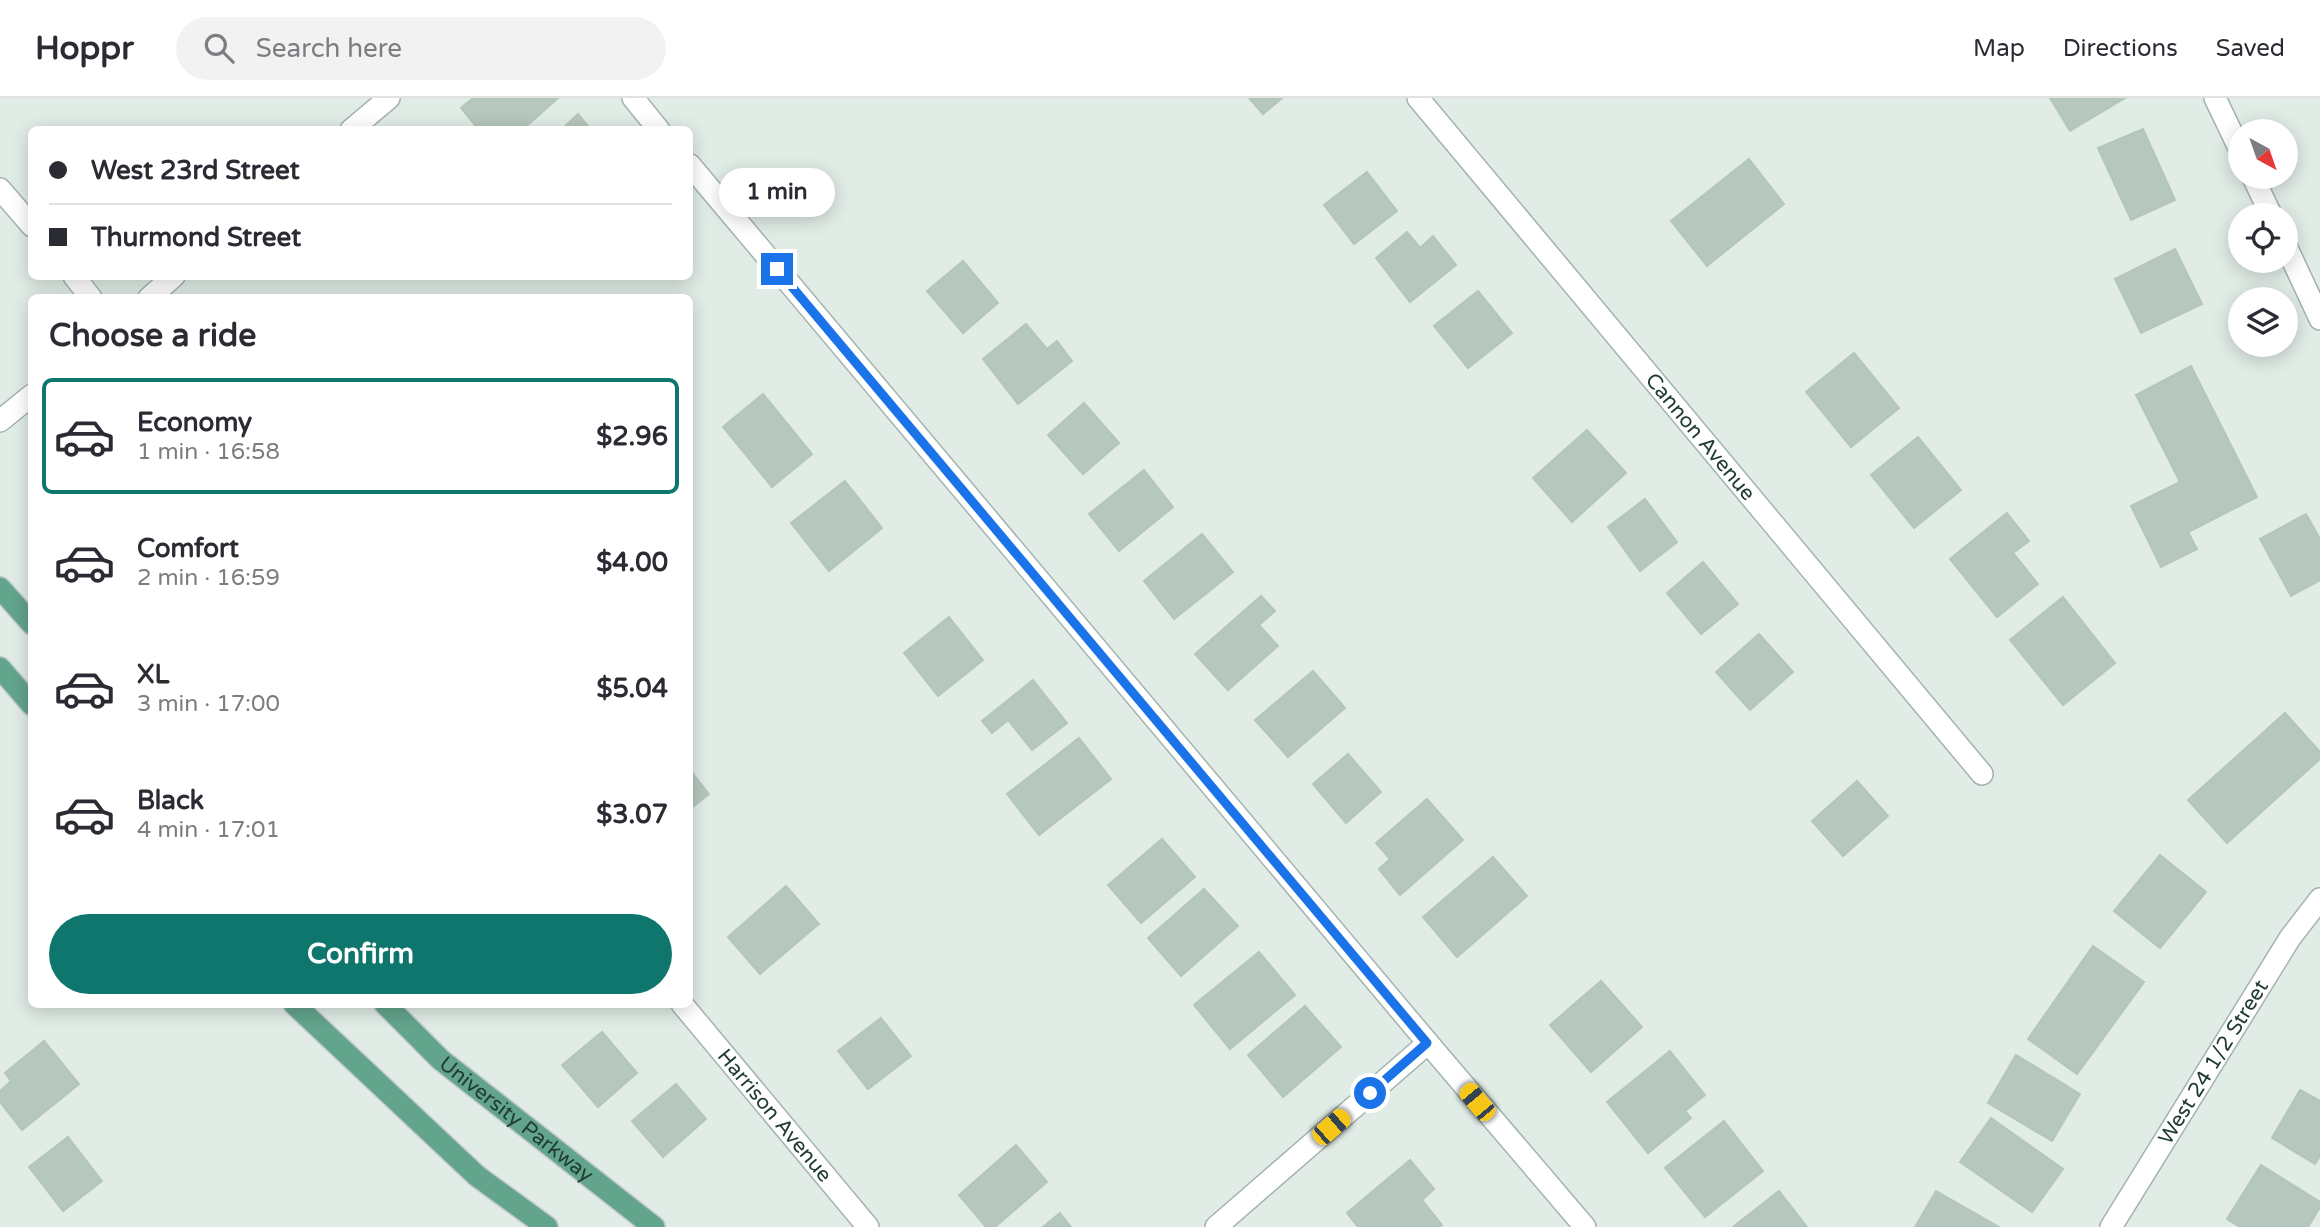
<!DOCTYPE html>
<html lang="en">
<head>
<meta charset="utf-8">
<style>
	:root { --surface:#fff; --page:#f2f2f3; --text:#2b2b33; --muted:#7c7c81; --line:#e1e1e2; --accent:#0f766e }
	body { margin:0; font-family:"Varela Round",sans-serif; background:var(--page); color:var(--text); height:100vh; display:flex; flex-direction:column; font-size:26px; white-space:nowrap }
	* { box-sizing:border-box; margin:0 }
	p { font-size:23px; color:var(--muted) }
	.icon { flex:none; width:38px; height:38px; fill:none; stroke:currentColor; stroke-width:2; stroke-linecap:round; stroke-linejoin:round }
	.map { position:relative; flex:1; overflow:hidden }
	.sheet { position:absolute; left:28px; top:196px; width:665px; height:714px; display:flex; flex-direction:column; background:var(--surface); border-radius:10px; box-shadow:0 4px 18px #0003 }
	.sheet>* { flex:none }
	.guide { position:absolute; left:28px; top:28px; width:665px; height:154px; border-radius:10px; box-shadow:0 4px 18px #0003; display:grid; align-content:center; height:154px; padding:0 21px; background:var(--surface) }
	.needle { width:46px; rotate:140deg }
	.buttons { position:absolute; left:2228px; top:21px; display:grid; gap:14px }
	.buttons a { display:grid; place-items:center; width:70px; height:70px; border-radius:50%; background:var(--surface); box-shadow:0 4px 18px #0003; font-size:35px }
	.end { position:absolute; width:32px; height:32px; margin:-16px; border:9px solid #1a73e8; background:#fff; box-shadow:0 0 0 4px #fff }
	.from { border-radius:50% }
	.bubble { position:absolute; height:49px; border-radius:24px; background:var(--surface); box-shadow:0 4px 18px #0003; font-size:23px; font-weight:700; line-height:49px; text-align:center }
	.car { position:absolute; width:21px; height:42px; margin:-21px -10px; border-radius:9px; box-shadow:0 0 5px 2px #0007; background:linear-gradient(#f5c518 24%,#345 0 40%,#f5c518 0 76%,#345 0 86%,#f5c518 0) }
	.guide b { display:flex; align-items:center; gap:24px; height:66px; font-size:26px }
	.guide b+b { border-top:2px solid var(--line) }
	.guide i { width:18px; height:18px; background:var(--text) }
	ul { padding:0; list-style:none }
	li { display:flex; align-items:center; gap:21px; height:116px; margin:0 14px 10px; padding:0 7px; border:4px solid transparent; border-radius:10px }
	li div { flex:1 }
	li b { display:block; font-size:26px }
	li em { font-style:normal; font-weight:700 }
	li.selected { border-color:var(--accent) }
	li>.icon { width:63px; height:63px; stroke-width:1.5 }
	h2 { padding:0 21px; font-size:32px; line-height:84px }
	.cta { display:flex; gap:14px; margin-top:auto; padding:14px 21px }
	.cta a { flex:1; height:80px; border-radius:42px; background:var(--accent); color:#fff; font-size:28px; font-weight:700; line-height:80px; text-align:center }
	header { display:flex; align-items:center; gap:42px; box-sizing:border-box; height:98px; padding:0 35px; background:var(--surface); border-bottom:2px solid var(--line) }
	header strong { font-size:33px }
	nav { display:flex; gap:38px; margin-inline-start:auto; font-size:24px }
	.search { width:490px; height:63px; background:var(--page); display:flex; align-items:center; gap:18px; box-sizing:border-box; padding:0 24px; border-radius:38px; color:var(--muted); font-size:26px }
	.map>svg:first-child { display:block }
	.building { fill:#b6c7be; stroke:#b3c6bc; stroke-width:2 }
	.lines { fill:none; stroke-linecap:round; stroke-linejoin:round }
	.minor-casing { stroke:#a3b4ac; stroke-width:24 }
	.major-casing { stroke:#c1c9c6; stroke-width:24 }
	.minor { stroke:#fff; stroke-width:21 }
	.major { stroke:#63a48c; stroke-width:21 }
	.route { stroke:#1a73e8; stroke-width:9 }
	.labels { text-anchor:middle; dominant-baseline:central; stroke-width:5; stroke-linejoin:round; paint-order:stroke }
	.street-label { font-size:21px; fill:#203d32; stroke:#f1f8f4 }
</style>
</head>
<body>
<header>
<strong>Hoppr</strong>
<div class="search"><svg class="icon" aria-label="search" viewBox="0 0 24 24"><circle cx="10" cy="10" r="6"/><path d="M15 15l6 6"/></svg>Search here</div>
<nav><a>Map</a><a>Directions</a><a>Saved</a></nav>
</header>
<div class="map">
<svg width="2320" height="1129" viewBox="0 0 2320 1129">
	<rect width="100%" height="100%" fill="#e1ece6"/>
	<!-- building -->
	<path class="building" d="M473 0H558L522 32H479L461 10Z
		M1249 0H1282L1263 16Z
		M2050 0H2125L2070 33Z
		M578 16 591 32H561Z
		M2143 31 2175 102 2131 122 2098 50Z
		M1749 61 1784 106 1707 168 1671 123Z
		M1367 74 1397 113 1354 146 1324 107Z
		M1407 134 1420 150 1433 138 1456 167 1410 204 1376 160Z
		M2175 151 2202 206 2141 235 2115 181Z
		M963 163 998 205 963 235 927 193Z
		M1478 193 1512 235 1468 270 1434 228Z
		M1026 226 1047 251 1057 243 1072 263 1018 306 983 261Z
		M1854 255 1899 310 1851 349 1806 294Z
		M2191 268 2257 399 2188 434 2197 451 2161 469 2131 408 2180 384 2136 297Z
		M763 296 812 356 772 389 723 329Z
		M1084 305 1119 345 1083 376 1048 337Z
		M1587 332 1626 375 1572 424 1533 380Z
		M1918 339 1961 392 1914 430 1871 377Z
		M1144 372 1173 409 1119 453 1089 416Z
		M845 383 882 430 829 473 791 425Z
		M1645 401 1677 444 1640 473 1608 429Z
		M2007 415 2029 443 2013 455 2038 486 1997 519 1950 461Z
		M2306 416 2320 441V482L2291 498 2260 441Z
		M1202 436 1233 474 1174 521 1144 483Z
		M1703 464 1738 506 1701 536 1667 495Z
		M1261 498 1275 513 1259 527 1278 548 1228 592 1195 556Z
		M2063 499 2115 565 2063 607 2010 542Z
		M949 519 983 562 938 598 904 555Z
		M1759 536 1793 574 1750 612 1716 574Z
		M1313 573 1345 610 1288 659 1255 622Z
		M1033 582 1067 625 1032 652 1008 622 992 635 982 623Z
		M2285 615 2320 654V661L2227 745 2188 702Z
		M1079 640 1111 681 1039 737 1007 696Z
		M1348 656 1381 694 1346 725 1313 686Z
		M690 672 709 696 690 711Z
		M1857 683 1888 718 1843 758 1812 723Z
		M1427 701 1463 742 1400 797 1379 771 1390 761 1376 745Z
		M1162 741 1195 779 1141 825 1108 787Z
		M2160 757 2206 794 2160 850 2114 813Z
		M1493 759 1527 798 1457 859 1423 819Z
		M786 788 819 826 760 876 728 839Z
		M1204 791 1238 828 1181 878 1148 840Z
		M2093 848 2144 884 2077 976 2028 941Z
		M1259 854 1295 897 1230 951 1194 907Z
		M1601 883 1642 929 1591 974 1550 927Z
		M1305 908 1341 949 1283 999 1248 957Z
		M881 920 911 958 868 991 838 953Z
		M602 934 637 975 598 1009 562 967Z
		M44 943 79 986 22 1032 0 1004V993L11 983 5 975Z
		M1670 953 1705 997 1685 1013 1691 1020 1648 1055 1607 1004Z
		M2016 957 2080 996 2052 1043 1988 1005Z
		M676 986 706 1021 663 1059 632 1023Z
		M2300 992 2320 1003V1058L2315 1066 2272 1040Z
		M1991 1020 2063 1071 2032 1114 1960 1064Z
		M1724 1023 1763 1073 1705 1119 1665 1070Z
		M68 1039 102 1083 63 1113 29 1069Z
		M1016 1047 1047 1084 995 1129H986L959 1097Z
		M1410 1062 1434 1091 1422 1102 1442 1127 1439 1129H1358L1347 1115Z
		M2261 1067 2320 1104V1109L2308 1129H2240L2227 1121Z
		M1779 1093 1807 1129H1733Z
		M1936 1093 1999 1129H1915Z
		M1060 1115 1071 1129H1043Z"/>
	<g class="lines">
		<!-- minor casing -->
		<g class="minor-casing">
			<g id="minor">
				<path d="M633 0 659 32"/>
				<path id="s1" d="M1418 0 1982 676"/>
				<path d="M2215 0 2240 52"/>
				<path d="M351 32 389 0"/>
				<path d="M690 67 1428 945 1585 1129"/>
				<path d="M2253 79 2271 117"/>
				<path d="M0 91 32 128"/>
				<path d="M2286 148 2320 221"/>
				<path d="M74 178 91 200"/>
				<path d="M149 200 174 178"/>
				<path d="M0 323 32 297"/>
				<path id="s2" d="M682 906 868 1129"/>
				<path d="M1216 1129 1428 945"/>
				<path id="s3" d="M2111 1129 2290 840 2320 801"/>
			</g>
		</g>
		<!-- major casing -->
		<g class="major-casing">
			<g id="major">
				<path d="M0 490 32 526"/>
				<path d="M0 570 32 607"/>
				<path d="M294 906 477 1078 547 1129"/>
				<path id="s4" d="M385 906 441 962 654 1129"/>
			</g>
		</g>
		<!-- minor -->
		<use href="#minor" class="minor"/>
		<!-- major -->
		<use href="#major" class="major"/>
	</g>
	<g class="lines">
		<!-- route -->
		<path class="route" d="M777 171 1427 945 1370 995"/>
	</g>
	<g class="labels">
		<!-- street labels -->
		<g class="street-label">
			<text stroke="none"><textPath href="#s1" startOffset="441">Cannon Avenue</textPath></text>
			<text stroke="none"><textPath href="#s3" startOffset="194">West 24 1/2 Street</textPath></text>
			<text stroke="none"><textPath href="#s2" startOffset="145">Harrison Avenue</textPath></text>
			<text stroke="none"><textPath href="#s4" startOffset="175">University Parkway</textPath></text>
		</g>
	</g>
</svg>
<div class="buttons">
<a><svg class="needle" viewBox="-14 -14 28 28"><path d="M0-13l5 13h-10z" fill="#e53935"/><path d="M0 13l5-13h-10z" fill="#7c7c81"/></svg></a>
<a><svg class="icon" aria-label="locate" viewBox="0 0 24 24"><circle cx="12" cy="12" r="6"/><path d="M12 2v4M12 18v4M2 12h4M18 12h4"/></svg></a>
<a><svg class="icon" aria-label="layers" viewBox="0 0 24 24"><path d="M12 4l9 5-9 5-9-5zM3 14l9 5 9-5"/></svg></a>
</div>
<i class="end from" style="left:1370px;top:995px"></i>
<i class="end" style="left:777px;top:171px"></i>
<div class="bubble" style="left:719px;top:70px;width:116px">1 min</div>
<i class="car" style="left:1477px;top:1004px;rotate:320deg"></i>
<i class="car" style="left:1331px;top:1029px;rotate:49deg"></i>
<div class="guide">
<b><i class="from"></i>West 23rd Street</b>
<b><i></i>Thurmond Street</b>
</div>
<section class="sheet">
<h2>Choose a ride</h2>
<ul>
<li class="selected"><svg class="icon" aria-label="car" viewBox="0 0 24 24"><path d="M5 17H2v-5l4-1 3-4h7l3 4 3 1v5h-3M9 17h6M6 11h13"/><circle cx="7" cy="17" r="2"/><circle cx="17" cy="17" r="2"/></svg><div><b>Economy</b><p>1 min · 16:58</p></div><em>$2.96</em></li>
<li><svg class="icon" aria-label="car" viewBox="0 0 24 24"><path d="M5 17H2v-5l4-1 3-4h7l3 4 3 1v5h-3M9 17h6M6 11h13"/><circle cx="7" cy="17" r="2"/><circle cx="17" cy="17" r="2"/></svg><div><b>Comfort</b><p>2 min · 16:59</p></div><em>$4.00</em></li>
<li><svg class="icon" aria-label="car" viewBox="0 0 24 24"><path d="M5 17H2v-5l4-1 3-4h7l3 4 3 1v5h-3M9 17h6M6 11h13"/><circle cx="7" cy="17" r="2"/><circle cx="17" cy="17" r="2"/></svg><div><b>XL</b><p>3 min · 17:00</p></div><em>$5.04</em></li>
<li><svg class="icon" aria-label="car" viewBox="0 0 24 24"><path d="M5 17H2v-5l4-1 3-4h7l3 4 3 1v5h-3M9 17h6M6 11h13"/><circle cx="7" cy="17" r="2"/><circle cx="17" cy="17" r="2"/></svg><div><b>Black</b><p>4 min · 17:01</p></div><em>$3.07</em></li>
</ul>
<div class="cta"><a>Confirm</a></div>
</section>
</div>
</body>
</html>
